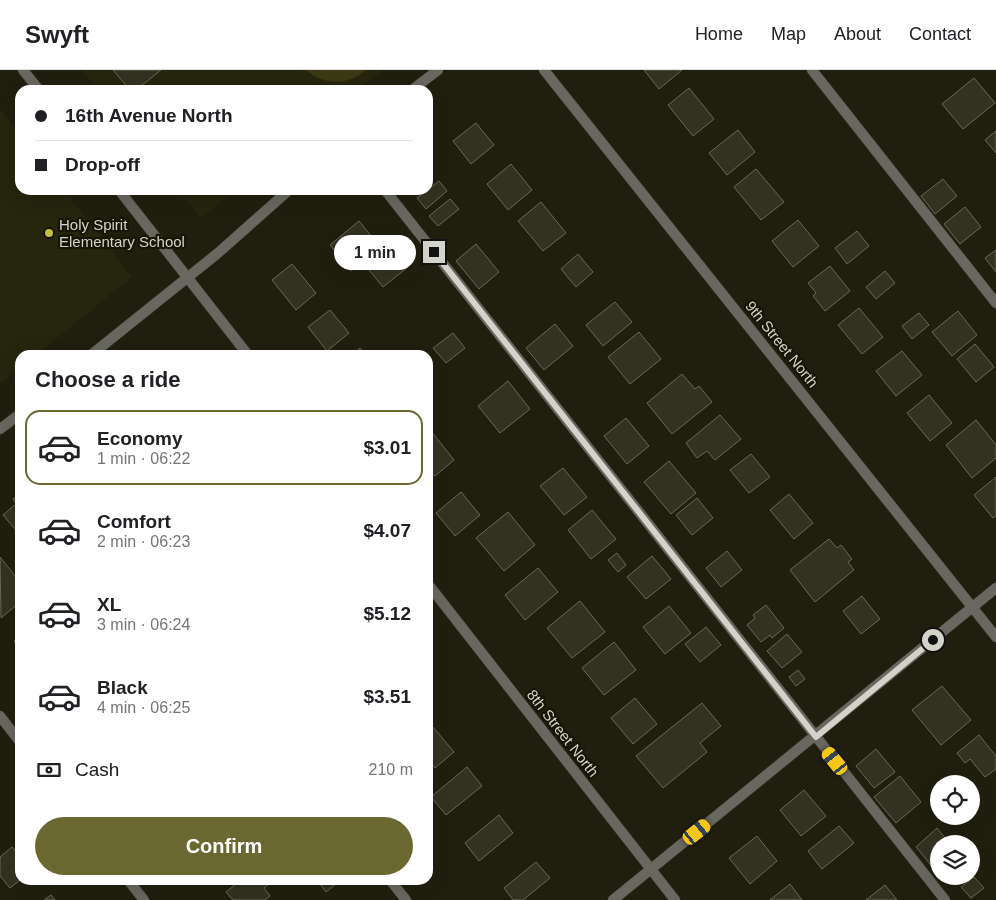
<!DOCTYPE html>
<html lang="en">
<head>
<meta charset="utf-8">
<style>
	:root { --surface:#fff; --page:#f6f6f6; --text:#202124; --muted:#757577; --line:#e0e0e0; --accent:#6a6730 }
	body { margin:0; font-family:Arial,sans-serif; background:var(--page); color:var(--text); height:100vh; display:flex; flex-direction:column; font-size:19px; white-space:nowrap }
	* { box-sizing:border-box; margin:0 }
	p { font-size:16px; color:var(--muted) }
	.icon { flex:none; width:28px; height:28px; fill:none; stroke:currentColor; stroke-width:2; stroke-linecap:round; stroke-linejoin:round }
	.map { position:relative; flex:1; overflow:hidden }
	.side { position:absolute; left:15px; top:280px; width:418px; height:535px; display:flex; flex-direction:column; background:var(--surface); border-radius:15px; box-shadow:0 5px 20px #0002 }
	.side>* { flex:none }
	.banner { position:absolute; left:15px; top:15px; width:418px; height:110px; border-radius:15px; box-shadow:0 5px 20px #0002; display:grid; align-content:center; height:110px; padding:0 20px; background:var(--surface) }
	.buttons { position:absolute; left:930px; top:705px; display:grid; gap:10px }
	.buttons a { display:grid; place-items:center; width:50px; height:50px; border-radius:50%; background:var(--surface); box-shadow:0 5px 20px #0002; font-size:25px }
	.end { position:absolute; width:22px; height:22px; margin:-11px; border:6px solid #d3d3c9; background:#111; box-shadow:0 0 0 2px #111 }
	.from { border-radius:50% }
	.bubble { position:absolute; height:35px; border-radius:18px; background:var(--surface); box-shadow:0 5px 20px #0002; font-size:16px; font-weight:800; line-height:35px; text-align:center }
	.car { position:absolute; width:15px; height:30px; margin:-15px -8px; border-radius:6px; box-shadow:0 0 4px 1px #0007; background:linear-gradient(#f5c518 24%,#345 0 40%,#f5c518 0 76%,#345 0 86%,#f5c518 0) }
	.banner b { display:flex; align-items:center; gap:18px; height:48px; font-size:19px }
	.banner b+b { border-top:1px solid var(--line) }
	.banner i { width:12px; height:12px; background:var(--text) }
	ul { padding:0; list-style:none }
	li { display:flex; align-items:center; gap:15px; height:75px; margin:0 10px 8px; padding:0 10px; border:2px solid transparent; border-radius:15px }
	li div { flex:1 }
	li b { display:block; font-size:19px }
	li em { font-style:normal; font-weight:800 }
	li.active { border-color:var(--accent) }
	li>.icon { width:45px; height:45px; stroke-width:1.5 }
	h2 { padding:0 20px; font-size:22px; line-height:60px }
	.pay { display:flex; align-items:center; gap:12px; height:55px; padding:0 20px; font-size:19px }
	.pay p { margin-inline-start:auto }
	.action { display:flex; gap:10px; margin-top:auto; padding:10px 20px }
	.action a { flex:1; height:58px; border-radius:30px; background:var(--accent); color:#fff; font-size:20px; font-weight:800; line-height:58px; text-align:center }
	header { display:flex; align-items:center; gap:30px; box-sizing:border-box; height:70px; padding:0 25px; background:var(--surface); border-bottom:1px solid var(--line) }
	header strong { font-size:24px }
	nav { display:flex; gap:28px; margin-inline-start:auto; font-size:18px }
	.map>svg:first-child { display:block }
	.built { fill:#26250e }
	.green { fill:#3b3913 }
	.building { fill:#333222; stroke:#696956 }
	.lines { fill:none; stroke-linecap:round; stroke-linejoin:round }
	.service-casing { stroke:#3d3c2d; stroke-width:11 }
	.minor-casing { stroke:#3d3c2d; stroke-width:11 }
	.service { stroke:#696860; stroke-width:10 }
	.minor { stroke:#696860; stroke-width:10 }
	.route { stroke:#d3d3c9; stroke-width:6 }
	.poi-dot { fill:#c4bd3e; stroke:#161606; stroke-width:2 }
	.labels { text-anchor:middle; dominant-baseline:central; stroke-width:4.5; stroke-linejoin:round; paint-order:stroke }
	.poi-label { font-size:15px; fill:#d3d3c9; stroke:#161606; text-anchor:start }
	.street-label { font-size:15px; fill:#d3d3c9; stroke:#161606 }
</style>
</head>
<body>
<header>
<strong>Swyft</strong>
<nav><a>Home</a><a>Map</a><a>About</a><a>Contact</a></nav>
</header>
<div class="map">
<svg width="996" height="830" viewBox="0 0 996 830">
	<rect width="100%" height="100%" fill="#201f0f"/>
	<!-- built -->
	<path class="built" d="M81 0H383L358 20H97Z
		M0 39 20 64V120H64L132 207 36 285H20V298L0 314Z
		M178 120H235L201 148Z"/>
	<!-- green -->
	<path class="green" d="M306 0H366C347 16 325 16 306 0Z"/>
	<!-- building -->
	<path class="building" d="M113 0H161L136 20H130Z
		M644 0H682L659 19Z
		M974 8 995 33 963 59 942 34Z
		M689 18 714 49 693 66 668 35Z
		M476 53 494 75 471 94 453 71Z
		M738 60 755 82 727 105 709 83Z
		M996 61V83L985 70Z
		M511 94 532 120 508 140 487 114Z
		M756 99 784 132 761 150 734 117Z
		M943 109 957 126 935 144 921 126Z
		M439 111 447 121 426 139 417 128Z
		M450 129 459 139 438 156 429 146Z
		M541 132 566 163 543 181 518 151Z
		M965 137 981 157 960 174 944 154Z
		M798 150 819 176 793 197 772 171Z
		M359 151 380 177 351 201 330 175Z
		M857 161 869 176 847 194 835 178Z
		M389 174 408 197 383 217 364 194Z
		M476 174 499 202 479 219 456 191Z
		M996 180V202L985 188Z
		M578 184 593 202 576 217 561 199Z
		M292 194 316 223 296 240 272 210Z
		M830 196 850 221 825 241 813 226 816 223 808 213Z
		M885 201 895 213 876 229 866 217Z
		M615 232 632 252 603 276 586 255Z
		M859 238 883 267 862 284 838 255Z
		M330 240 349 263 327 281 308 257Z
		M958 241 977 265 952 286 932 262Z
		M919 243 929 255 912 269 902 256Z
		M555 254 573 276 544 300 526 278Z
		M639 262 661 289 630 314 608 287Z
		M453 263 465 278 446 293 433 278Z
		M975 274 994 297 976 312 957 289Z
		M360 278 366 285H352Z
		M902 281 922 305 896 326 876 301Z
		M682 304 695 319 699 316 712 332 672 364 647 333Z
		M508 311 530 339 500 363 478 336Z
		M929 325 952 353 930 371 907 343Z
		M720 345 741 369 715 390 707 381 697 388 686 373Z
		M626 348 649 376 627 394 604 366Z
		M976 350 996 375V388L972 408 946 375Z
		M431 361 454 390 435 406 432 403 428 407V364Z
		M751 384 770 407 749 423 730 400Z
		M669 391 696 423 671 444 644 412Z
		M563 398 587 427 564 445 540 416Z
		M996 407V446L993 448 974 425Z
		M461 422 480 445 455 466 436 443Z
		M20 423V463L19 464 3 445 16 434 13 429Z
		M789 424 813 453 794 469 770 440Z
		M697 428 713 448 692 465 676 445Z
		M592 440 616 469 591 489 568 460Z
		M508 442 535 475 504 501 476 468Z
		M829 469 837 478 841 475 852 489 848 492 854 500 815 532 790 500Z
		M727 481 742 500 721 517 706 498Z
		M617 483 626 495 618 502 608 490Z
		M652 486 671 509 646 529 627 507Z
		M0 487 20 512V532L1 548Z
		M538 498 558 522 525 550 505 525Z
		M862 526 880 549 861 564 843 541Z
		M580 531 605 562 572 588 547 558Z
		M766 535 784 558 772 568 770 565 761 572 747 555 755 548 753 545Z
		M669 536 691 563 665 584 643 557Z
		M706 557 721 575 700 592 685 574Z
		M787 564 802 582 782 598 767 581Z
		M20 566V578L14 571Z
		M614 572 636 600 604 625 582 598Z
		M798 600 805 609 796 616 789 607Z
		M942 616 971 650 941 675 912 640Z
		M635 628 657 654 633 674 611 648Z
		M702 633 721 656 700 673 707 682 663 718 636 686Z
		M433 657 454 682 435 698 428 689V662Z
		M979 665 996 686V699L985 707 970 689 965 693 957 683Z
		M876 679 895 702 874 718 856 696Z
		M467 697 482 716 446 745 431 727Z
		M900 706 921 732 896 753 874 727Z
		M804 720 826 746 801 766 780 740Z
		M499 745 513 763 479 791 465 773Z
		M839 756 854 773 822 799 808 781Z
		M937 758 950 774H939V797L935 800 916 777Z
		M757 766 777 791 750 814 729 788Z
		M12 777 20 787V810L10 818 0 806V787Z
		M536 792 550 808 523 830H513L504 818Z
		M974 807 984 818 971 828 961 817Z
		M241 810H274L264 818 270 826 265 830H233L226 822Z
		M317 810H341L326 822Z
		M790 814 802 830H770Z
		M885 815 897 830H866Z
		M51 825 55 830H44Z"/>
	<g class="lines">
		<!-- service casing -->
		<g class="service-casing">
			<path id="service" d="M812 0 996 233
				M385 120 945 830
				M390 810 406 830"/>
		</g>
		<!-- minor casing -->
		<g class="minor-casing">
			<path id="minor" d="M23 0 39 20
				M544 0 996 567
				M412 20 438 0
				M119 120 248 285
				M91 285 218 183 289 120
				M0 359 20 344
				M428 514 675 830
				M0 646 20 672
				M128 810 144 830
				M613 830 996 518"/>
		</g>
		<!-- service -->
		<use href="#service" class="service"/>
		<!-- minor -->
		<use href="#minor" class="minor"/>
	</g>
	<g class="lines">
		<!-- route -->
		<path class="route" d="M434 182 816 667 933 570"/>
	</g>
	<!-- markers -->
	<circle class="poi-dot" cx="49" cy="163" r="5"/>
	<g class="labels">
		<!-- poi labels -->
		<g class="poi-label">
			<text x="59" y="154">Holy Spirit<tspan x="59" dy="17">Elementary School</tspan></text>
		</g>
		<!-- street labels -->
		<g class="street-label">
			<text transform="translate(782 274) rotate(51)">9th Street North</text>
			<text transform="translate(563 663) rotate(52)">8th Street North</text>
		</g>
	</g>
</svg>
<div class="buttons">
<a><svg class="icon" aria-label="locate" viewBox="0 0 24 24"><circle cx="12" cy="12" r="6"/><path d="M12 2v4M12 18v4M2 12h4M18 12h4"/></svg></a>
<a><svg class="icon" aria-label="layers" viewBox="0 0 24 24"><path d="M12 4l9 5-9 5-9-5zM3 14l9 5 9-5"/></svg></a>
</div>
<i class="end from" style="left:933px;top:570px"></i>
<i class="end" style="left:434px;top:182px"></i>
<div class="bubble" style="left:334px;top:165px;width:82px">1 min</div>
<i class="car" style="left:835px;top:691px;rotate:321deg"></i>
<i class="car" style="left:697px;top:762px;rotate:51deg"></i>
<div class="banner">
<b><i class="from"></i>16th Avenue North</b>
<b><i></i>Drop-off</b>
</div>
<section class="side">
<h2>Choose a ride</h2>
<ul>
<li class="active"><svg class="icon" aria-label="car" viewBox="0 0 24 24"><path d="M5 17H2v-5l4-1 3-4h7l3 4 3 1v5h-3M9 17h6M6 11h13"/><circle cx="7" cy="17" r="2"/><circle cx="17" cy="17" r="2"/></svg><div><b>Economy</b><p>1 min · 06:22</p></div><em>$3.01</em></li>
<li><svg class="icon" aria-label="car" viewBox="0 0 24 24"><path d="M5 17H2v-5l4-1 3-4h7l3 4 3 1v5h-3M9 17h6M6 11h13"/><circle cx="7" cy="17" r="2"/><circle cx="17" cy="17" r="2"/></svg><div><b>Comfort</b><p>2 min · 06:23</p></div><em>$4.07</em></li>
<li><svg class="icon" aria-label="car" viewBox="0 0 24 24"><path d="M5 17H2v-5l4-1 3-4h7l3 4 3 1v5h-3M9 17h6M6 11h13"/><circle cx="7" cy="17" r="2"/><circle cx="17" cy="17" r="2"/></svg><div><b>XL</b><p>3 min · 06:24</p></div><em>$5.12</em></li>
<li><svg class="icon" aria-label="car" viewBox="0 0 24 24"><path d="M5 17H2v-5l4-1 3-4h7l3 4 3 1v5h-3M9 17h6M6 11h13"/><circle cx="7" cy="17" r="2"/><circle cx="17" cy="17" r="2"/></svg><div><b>Black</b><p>4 min · 06:25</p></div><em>$3.51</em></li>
</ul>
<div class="pay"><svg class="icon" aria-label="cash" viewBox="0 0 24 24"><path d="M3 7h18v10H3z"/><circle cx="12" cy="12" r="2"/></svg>Cash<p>210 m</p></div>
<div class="action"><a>Confirm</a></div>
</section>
</div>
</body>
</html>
